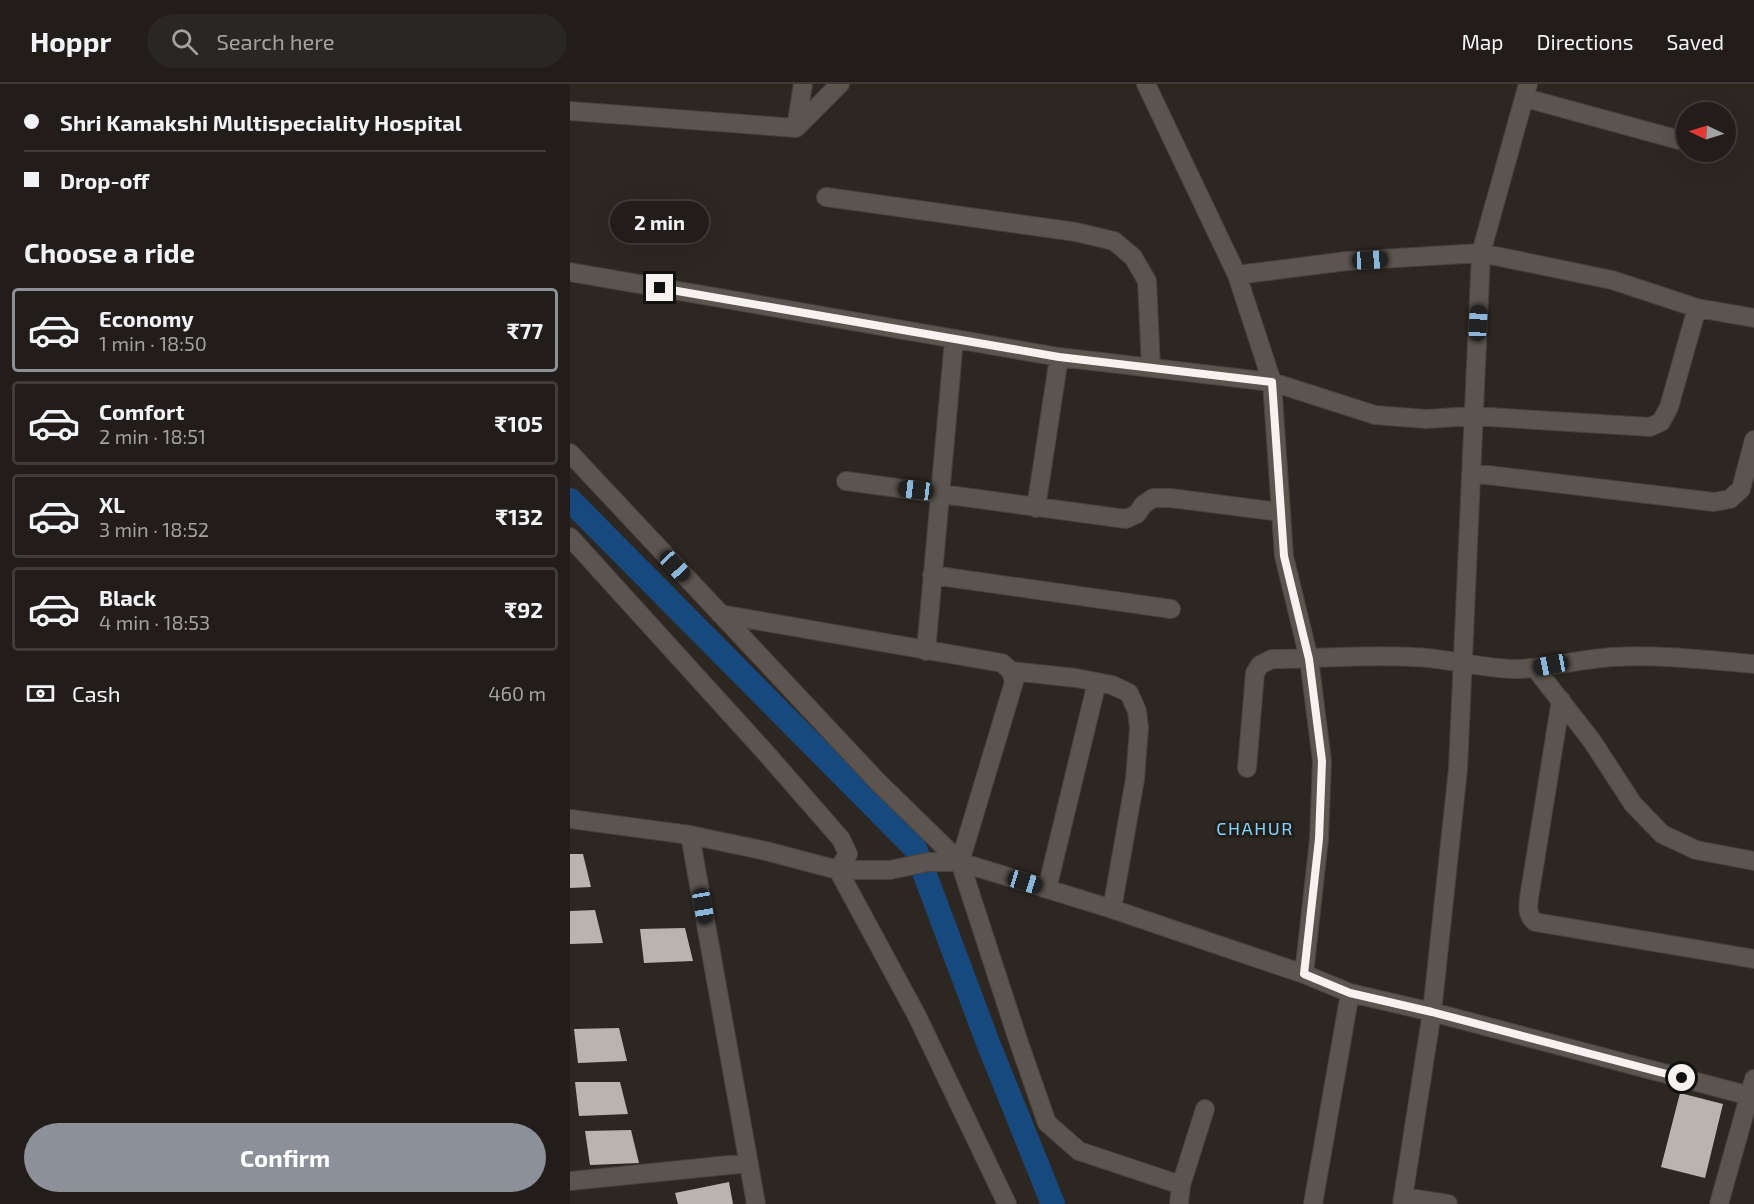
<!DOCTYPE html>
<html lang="en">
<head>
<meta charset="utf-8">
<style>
	:root { --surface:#221d1a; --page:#2a2623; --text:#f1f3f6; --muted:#a2a2a2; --line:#3f3b39; --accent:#8c9099 }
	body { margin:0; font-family:"Exo 2",sans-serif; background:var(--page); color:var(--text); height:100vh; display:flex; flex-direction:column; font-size:22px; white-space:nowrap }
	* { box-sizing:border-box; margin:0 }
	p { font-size:20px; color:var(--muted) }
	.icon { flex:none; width:33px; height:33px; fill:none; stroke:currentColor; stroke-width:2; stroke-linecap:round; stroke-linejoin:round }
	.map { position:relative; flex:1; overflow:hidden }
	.side { display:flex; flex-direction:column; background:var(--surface); width:570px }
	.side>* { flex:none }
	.banner { display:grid; align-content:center; height:132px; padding:0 24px; background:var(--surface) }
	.needle { width:39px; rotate:274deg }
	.controls { position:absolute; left:1106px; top:18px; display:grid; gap:12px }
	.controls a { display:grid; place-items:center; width:60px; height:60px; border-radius:50%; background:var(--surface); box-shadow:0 6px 24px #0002,0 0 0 2px var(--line); font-size:30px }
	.end { position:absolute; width:27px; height:27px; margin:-14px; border:8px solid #f7f2ef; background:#111; box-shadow:0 0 0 3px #111 }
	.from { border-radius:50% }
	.bubble { position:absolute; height:42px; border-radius:21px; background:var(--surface); box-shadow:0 6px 24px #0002,0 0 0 2px var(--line); font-size:20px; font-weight:700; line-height:42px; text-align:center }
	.car { position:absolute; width:18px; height:36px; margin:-18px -9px; border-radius:8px; box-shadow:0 0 4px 2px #0007; background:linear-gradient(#222 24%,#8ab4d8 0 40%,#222 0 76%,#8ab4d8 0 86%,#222 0) }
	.banner b { display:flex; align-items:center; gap:21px; height:57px; font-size:22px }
	.banner b+b { border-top:2px solid var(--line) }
	.banner i { width:15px; height:15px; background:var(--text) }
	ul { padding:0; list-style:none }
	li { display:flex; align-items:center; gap:18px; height:84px; margin:0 12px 9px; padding:0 12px; border:3px solid var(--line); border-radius:6px }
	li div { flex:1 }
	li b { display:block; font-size:22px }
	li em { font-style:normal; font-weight:700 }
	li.current { border-color:var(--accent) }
	li>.icon { width:54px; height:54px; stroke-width:1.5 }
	h2 { padding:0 24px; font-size:27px; line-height:72px }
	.pay { display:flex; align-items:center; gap:15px; height:66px; padding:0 24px; font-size:22px }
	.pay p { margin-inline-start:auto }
	.cta { display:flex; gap:12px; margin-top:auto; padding:12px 24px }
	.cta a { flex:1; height:69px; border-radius:36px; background:var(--accent); color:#fff; font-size:24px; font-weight:700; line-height:69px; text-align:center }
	header { display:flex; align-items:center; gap:36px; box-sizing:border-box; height:84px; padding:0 30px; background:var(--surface); border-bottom:2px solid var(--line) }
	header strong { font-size:28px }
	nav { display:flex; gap:33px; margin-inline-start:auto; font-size:21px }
	.search { width:420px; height:54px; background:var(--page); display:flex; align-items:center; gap:15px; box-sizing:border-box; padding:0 21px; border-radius:33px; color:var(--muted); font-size:22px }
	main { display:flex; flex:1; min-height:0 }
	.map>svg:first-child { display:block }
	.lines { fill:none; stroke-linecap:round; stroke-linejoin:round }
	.canal { stroke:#18497e; stroke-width:24 }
	.building { fill:#bbb3ad }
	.minor-casing { stroke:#47423e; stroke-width:20 }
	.minor { stroke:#5b544f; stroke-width:18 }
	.route { stroke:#f7f2ef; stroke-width:8 }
	.labels { text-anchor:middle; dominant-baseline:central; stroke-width:6; stroke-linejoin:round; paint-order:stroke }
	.neighbourhood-label { font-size:18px; letter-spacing:1.5px; fill:#7fd5fd; stroke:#231d19 }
</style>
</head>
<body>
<header>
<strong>Hoppr</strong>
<div class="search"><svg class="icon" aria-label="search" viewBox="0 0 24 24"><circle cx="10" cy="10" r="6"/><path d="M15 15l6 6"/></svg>Search here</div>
<nav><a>Map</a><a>Directions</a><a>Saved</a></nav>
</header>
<main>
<section class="side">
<div class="banner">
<b><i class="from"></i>Shri Kamakshi Multispeciality Hospital</b>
<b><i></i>Drop-off</b>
</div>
<h2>Choose a ride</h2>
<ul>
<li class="current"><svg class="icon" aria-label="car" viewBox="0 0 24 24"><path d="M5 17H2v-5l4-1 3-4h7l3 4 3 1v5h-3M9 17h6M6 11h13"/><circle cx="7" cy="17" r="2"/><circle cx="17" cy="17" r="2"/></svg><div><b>Economy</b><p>1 min · 18:50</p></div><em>₹77</em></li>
<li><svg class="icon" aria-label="car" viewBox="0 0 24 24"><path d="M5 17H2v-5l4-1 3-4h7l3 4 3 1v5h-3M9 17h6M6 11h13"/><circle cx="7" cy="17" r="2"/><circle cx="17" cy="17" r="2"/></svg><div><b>Comfort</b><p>2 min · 18:51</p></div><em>₹105</em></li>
<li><svg class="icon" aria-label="car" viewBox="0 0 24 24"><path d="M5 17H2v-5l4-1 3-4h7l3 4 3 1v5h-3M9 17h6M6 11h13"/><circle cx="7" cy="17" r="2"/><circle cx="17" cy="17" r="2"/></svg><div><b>XL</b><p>3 min · 18:52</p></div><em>₹132</em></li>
<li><svg class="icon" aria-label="car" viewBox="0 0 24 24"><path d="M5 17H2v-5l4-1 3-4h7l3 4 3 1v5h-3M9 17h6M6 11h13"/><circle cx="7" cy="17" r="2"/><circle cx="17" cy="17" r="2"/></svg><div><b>Black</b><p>4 min · 18:53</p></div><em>₹92</em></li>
</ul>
<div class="pay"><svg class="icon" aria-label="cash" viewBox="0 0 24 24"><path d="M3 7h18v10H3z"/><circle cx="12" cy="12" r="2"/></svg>Cash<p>460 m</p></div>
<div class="cta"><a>Confirm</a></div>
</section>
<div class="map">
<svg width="1184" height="1120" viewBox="0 0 1184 1120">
	<rect width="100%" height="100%" fill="#2d2722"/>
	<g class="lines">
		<!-- canal -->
		<path class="canal" d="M0 416 345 764 418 959 483 1120"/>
	</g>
	<!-- building -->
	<path class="building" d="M0 770H13L21 803 0 804Z
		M25 826 33 859 0 860V827Z
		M115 844 123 877 74 879 70 845Z
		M49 944 57 977 8 979 4 945Z
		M5 998H50L58 1030 9 1032Z
		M1110 1009 1153 1020 1135 1094 1091 1083Z
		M61 1046 69 1079 20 1081 15 1047Z
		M159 1098 163 1120H108L105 1109Z"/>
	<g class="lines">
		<!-- minor casing -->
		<g class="minor-casing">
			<path id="minor" d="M576 0 667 191 702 298 714 472 739 575 752 677 749 755 734 890
				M955 14 1113 57
				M0 27 226 44 270 0
				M226 44 233 0
				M256 113 506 148 544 157 563 173 577 197 581 283
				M0 188 489 273 702 298 805 331 856 335 903 332 1080 343 1091 338 1099 323 1127 224
				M667 191 777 177 911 169 1042 196 1127 224 1184 234
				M0 369 308 698 390 778 542 825 734 890 780 909 862 928 1180 1012
				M901 389 1144 418 1160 415 1171 405 1184 356
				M276 397 556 435 567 430 573 421 583 414H600L710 428
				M466 424 489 273
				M0 453 196 669 271 755 278 770 268 786 347 932 437 1120
				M362 491 601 525
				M150 530 432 579 441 587 444 598 390 778 448 956 477 1039 509 1067 611 1101
				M356 567 384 256
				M965 584 1022 657 1063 720 1092 750 1126 766 1184 777
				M441 587 506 594 542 601 559 609 567 627 569 644 565 695 542 825
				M991 616 959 814C958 824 957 831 965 838L1184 875
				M677 684 685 589 690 581 702 575C749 575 796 570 843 573 877 574 909 584 943 585 976 585 1009 575 1043 573 1089 570 1138 576 1184 580
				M0 735 120 751 196 767 268 786H320L358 778H390
				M120 751 186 1120
				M477 805 527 598
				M0 1097 179 1079
				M833 1113 878 1120
				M609 1120 611 1101 635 1025
				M743 1120 780 909
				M832 1120 862 928 888 685 911 169 958 0
				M1149 1120 1184 995"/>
		</g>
		<!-- minor -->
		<use href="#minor" class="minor"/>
	</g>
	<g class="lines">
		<!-- route -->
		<path class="route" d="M90 204 489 273 702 298 714 472 739 575 752 677 749 755 734 890 780 909 862 928 1112 994"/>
	</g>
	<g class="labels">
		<!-- neighbourhood labels -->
		<g class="neighbourhood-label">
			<text x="685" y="744">CHAHUR</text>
		</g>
	</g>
</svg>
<div class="controls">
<a><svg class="needle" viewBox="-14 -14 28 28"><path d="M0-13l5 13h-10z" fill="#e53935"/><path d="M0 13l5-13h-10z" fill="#a2a2a2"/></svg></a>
</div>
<i class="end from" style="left:1112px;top:994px"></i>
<i class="end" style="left:90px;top:204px"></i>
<div class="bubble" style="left:40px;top:117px;width:99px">2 min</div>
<i class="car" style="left:800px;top:176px;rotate:87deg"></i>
<i class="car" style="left:908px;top:239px;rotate:3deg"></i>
<i class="car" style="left:346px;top:406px;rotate:277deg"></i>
<i class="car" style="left:105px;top:482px;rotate:137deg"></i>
<i class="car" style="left:981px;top:581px;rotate:259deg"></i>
<i class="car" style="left:455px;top:798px;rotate:107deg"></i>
<i class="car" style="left:133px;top:822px;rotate:170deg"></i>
</div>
</main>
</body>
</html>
